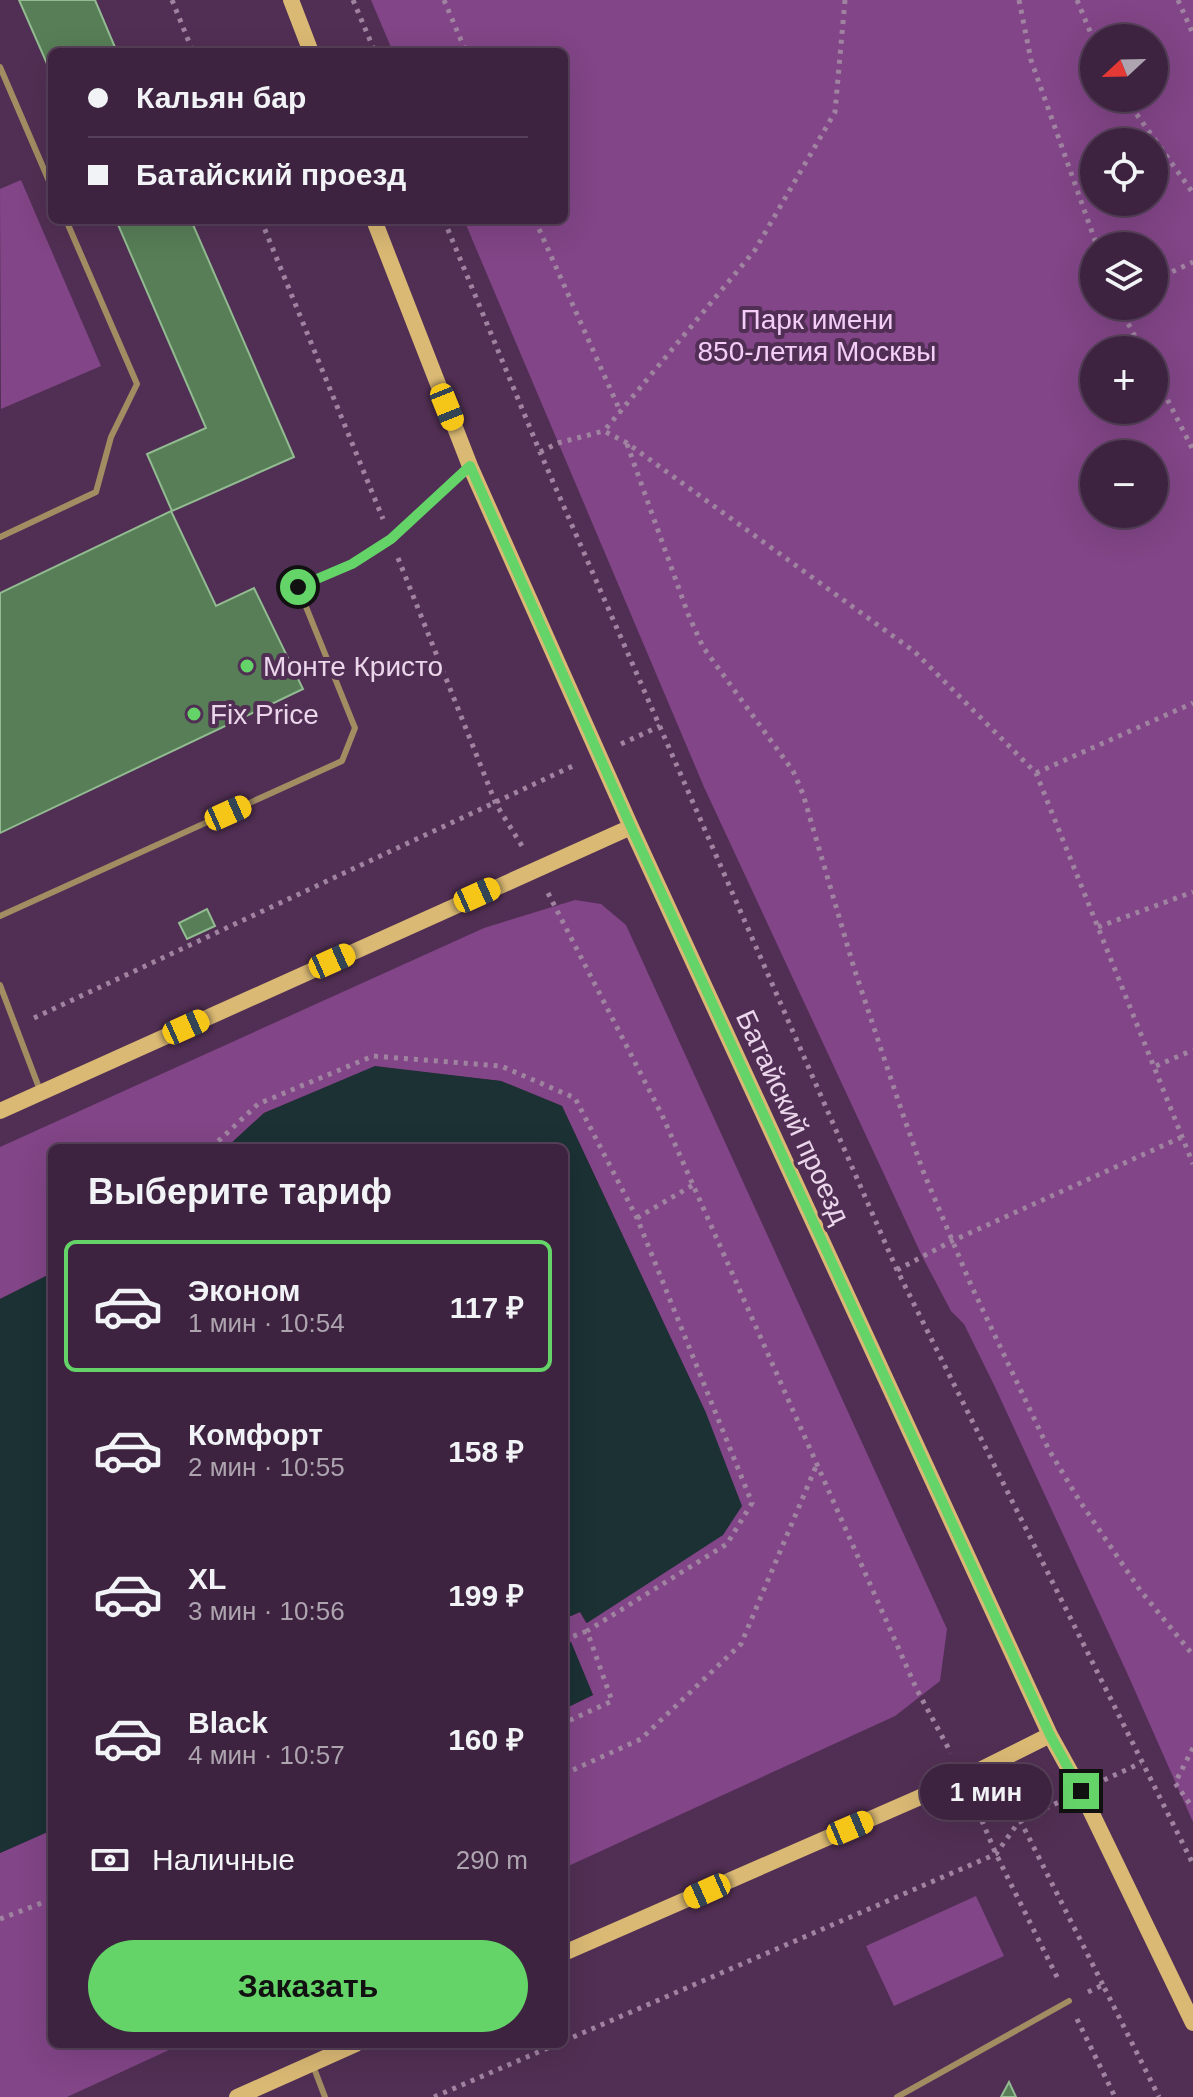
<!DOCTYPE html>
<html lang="ru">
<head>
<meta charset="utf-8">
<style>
	:root { --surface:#3d233f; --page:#482f4a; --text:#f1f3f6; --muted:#ada4b0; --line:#564059; --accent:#64d468 }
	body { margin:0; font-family:Helvetica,sans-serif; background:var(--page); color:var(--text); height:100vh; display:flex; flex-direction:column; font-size:30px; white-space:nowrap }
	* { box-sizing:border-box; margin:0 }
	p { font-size:26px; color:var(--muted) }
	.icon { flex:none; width:44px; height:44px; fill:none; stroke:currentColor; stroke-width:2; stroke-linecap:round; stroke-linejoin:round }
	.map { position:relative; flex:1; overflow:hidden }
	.details { position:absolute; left:48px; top:1144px; width:520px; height:904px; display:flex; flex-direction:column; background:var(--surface); border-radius:12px; box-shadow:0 8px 32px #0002,0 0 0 2px var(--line) }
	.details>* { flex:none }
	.guide { position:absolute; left:48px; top:48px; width:520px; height:176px; border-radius:12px; box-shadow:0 8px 32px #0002,0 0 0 2px var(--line); display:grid; align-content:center; height:176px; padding:0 40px; background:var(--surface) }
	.needle { width:52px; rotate:248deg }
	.tools { position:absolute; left:1080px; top:24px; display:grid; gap:16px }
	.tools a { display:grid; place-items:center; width:88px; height:88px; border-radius:50%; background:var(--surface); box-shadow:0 8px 32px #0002,0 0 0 2px var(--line); font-size:40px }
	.end { position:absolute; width:36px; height:36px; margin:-18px; border:10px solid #64d468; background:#111; box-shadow:0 0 0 4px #111 }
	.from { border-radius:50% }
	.bubble { position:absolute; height:56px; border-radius:28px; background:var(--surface); box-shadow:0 8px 32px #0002,0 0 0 2px var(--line); font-size:26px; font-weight:700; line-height:56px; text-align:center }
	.car { position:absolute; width:24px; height:48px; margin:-24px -12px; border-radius:10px; box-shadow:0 0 6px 2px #0007; background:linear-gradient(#f5c518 24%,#345 0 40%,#f5c518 0 76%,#345 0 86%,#f5c518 0) }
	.guide b { display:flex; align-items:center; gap:28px; height:76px; font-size:30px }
	.guide b+b { border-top:2px solid var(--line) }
	.guide i { width:20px; height:20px; background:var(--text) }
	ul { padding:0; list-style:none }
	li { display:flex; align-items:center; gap:24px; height:132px; margin:0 16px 12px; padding:0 24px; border:4px solid transparent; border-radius:12px }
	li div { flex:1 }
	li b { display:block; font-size:30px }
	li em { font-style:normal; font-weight:700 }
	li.active { border-color:var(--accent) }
	li>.icon { width:72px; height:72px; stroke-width:1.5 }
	h2 { padding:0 40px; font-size:36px; line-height:96px }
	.pay { display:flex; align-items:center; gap:20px; height:88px; padding:0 40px; font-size:30px }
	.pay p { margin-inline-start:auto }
	.cta { display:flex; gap:16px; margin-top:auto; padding:16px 40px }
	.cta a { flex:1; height:92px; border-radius:48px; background:var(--accent); color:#111; font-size:32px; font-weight:700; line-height:92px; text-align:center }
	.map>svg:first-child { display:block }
	.green { fill:#824587; fill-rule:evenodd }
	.water { fill:#1b3133 }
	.building { fill:#577e57; stroke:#92bb91; stroke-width:2 }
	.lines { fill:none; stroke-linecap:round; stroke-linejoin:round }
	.path { stroke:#9f83a1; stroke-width:5; stroke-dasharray:4 6; stroke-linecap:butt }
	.lane { stroke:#a28d63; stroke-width:6 }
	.secondary { stroke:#dab974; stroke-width:16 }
	.route { stroke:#64d468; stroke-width:10 }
	.poi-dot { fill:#64d468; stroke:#512f54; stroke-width:3 }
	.labels { text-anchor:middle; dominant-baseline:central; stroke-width:8; stroke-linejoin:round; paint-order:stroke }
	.park-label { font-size:28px; fill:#f4cef7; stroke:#512f54 }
	.poi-label { font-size:28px; fill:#ebd6ec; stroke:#512f54; text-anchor:start }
	.street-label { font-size:28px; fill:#ebd6ec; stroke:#512f54 }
</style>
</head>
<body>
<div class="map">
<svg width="1193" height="2097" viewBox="0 0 1193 2097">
	<rect width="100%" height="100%" fill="#512f54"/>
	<!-- green -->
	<path class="green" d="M371 0H1193V1822L1128 1675 995 1387 964 1324 951 1311 922 1256 704 787 464 220H564V52H393ZM1094 38H1154V98H1094ZM1094 142H1154V202H1094ZM1094 246H1154V306H1094ZM1094 350H1154V410H1094ZM1094 454H1154V514H1094Z
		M21 180 101 366 1 409 0 189Z
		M575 900 601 904 626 925 947 1629 940 1681 895 1716 564 1868V1709L593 1695 571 1642 564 1645V1619L580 1612 586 1623 706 1413 562 1106 501 1081 375 1067 264 1113 226 1148H52V1273L0 1299V1147L484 928Z
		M52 1830V2044H182L67 2097H0V1853Z
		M976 1896 1004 1956 894 2006 866 1946Z"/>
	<!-- water -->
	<path class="water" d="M375 1066 501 1081 562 1106 706 1413 742 1506 723 1535 587 1623 580 1612 564 1619V1148H226L264 1113Z
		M52 1273V1830L0 1853V1299Z
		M571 1642 593 1695 564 1709V1645Z"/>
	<!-- building -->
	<path class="building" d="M19 0H95L117 52H52V75Z
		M116 220H191L294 457 172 511 147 454 206 428Z
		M171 511 216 606 254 588 303 689 0 833V593Z
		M207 909 215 926 187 939 179 923Z
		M1009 2082 1016 2097H1001Z"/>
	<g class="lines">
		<!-- path -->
		<path class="path" d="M172 0 193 52
			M353 0 375 52
			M444 0 466 52
			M845 0 835 112 755 250 604 431 627 443 915 652 1036 773 1193 1164
			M1019 0 1031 60 1097 246
			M1077 0 1094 41
			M1178 0 1193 34
			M1125 98 1193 193
			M261 220 383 519
			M444 220 540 452 897 1270 1193 1864
			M535 220 621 413
			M1154 280 1193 262
			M1119 306 1142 350
			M1154 373 1193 450
			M627 444 688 614 703 647 793 771 803 794 854 968 902 1112 923 1171 971 1285 1049 1450 1079 1500 1140 1590 1193 1655
			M540 452 558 443 604 431
			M398 558 496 804 522 846
			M621 744 660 726
			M1036 773 1193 703
			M548 893 662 1115 917 1690 951 1753
			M1098 927 1193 892
			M34 1018 575 765
			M1156 1066 1193 1050
			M211 1148 258 1104 373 1056 501 1066 575 1098 637 1218 752 1503 727 1544 587 1631 612 1701 564 1723
			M637 1218 693 1185
			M897 1270 952 1241 1182 1137
			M564 1640 587 1631
			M1193 1748 1175 1783 1193 1808
			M564 1774 641 1739 741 1644 817 1464
			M1104 1780 1141 1763
			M974 1802 996 1854 1059 1981
			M1020 1820 1103 1985
			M0 1919 52 1899
			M1088 1992 1103 1985 1159 2097
			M1077 2019 1115 2097
			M564 2041 996 1854 1020 1820 1059 1802
			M434 2097 557 2044"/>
		<!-- lane -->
		<path class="lane" d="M0 67 52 188
			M0 537 96 492 111 437 137 384 66 220
			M0 916 342 761 355 728 298 587 352 564 391 539 467 468
			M0 985 41 1093
			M312 2063 325 2097
			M897 2097 1069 2001"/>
		<!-- secondary -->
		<path class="secondary" d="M291 0 311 52
			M374 220 470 466 631 827 1050 1735 1081 1791 1193 2023
			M0 1111 631 827
			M564 1953 964 1778 1050 1735
			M237 2097 356 2044"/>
	</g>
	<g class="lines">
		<!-- route -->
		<path class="route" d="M298 587 352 564 391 539 470 466 631 827 1050 1735 1081 1791"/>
	</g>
	<!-- markers -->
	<g class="poi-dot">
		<circle cx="247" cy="666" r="8"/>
		<circle cx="194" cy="714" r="8"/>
	</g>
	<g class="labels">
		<!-- park labels -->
		<g class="park-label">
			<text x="817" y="319">Парк имени<tspan x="817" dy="32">850-летия Москвы</tspan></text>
		</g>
		<!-- poi labels -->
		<g class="poi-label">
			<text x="263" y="666">Монте Кристо</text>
			<text x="210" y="714">Fix Price</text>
		</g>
		<!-- street labels -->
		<g class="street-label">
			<text transform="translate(793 1117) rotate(65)">Батайский проезд</text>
		</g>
	</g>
</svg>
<div class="tools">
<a><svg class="needle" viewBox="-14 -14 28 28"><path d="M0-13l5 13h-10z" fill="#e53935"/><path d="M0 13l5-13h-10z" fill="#ada4b0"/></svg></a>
<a><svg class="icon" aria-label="locate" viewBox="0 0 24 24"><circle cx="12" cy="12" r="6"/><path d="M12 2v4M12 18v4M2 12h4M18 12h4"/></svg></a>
<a><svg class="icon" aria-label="layers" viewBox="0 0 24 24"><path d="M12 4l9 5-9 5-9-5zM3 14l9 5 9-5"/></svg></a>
<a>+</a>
<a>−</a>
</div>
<i class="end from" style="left:298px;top:587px"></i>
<i class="end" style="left:1081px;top:1791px"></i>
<div class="bubble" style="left:920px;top:1764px;width:132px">1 мин</div>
<i class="car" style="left:447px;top:407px;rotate:158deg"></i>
<i class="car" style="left:228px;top:813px;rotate:66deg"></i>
<i class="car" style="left:477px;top:895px;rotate:66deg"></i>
<i class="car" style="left:332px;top:961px;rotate:66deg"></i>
<i class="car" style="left:186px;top:1027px;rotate:66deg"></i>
<i class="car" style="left:850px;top:1828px;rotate:67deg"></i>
<i class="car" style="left:707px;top:1891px;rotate:246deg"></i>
<div class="guide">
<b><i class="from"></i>Кальян бар</b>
<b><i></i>Батайский проезд</b>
</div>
<section class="details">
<h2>Выберите тариф</h2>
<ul>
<li class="active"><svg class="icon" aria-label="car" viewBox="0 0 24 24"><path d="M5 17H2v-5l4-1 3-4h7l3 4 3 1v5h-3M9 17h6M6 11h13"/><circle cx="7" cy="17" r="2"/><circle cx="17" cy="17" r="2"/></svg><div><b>Эконом</b><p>1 мин · 10:54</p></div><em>117 ₽</em></li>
<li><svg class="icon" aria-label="car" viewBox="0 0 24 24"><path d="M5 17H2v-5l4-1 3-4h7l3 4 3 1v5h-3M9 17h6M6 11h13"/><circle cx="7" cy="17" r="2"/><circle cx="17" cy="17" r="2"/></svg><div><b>Комфорт</b><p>2 мин · 10:55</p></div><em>158 ₽</em></li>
<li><svg class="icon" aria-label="car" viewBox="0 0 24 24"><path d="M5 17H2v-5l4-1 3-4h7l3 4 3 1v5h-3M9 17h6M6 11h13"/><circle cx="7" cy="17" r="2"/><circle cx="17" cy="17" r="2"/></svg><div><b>XL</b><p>3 мин · 10:56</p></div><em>199 ₽</em></li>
<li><svg class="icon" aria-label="car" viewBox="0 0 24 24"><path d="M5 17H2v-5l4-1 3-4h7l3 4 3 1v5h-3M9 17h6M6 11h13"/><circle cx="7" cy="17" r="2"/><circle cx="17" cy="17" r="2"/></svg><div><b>Black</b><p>4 мин · 10:57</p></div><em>160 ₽</em></li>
</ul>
<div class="pay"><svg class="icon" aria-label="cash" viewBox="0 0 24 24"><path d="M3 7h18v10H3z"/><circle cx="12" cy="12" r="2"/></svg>Наличные<p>290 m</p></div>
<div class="cta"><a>Заказать</a></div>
</section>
</div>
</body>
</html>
